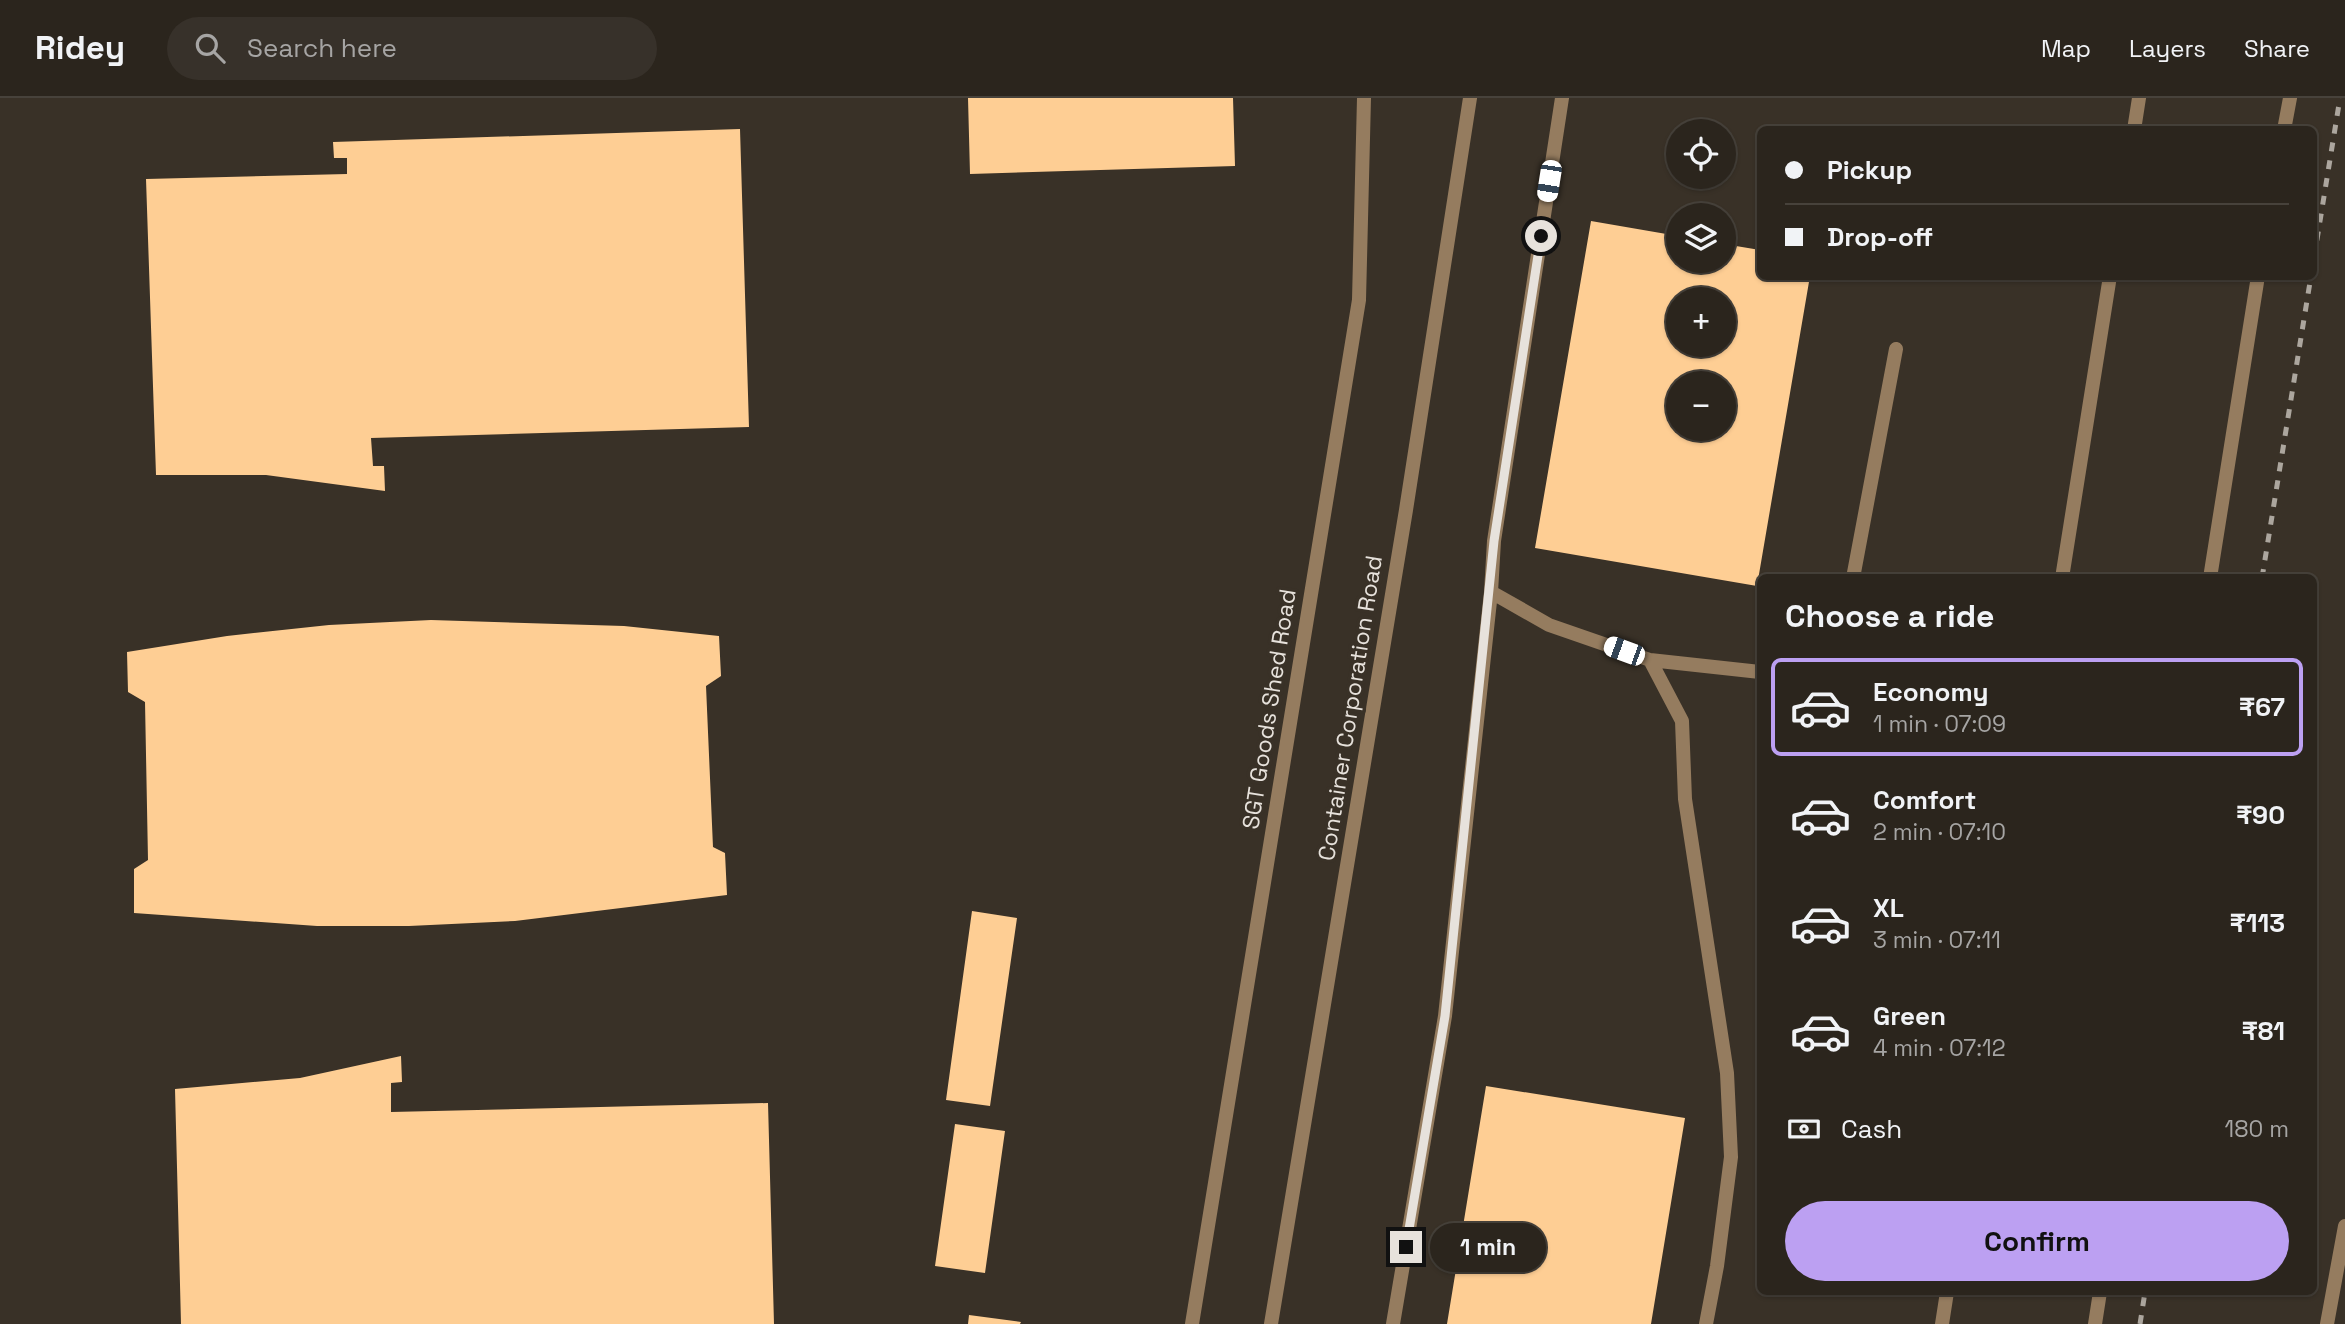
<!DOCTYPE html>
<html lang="en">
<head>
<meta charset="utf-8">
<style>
	:root { --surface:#2b251d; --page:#37312a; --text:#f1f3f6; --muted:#a6a5a4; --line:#47423b; --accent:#bca0f2 }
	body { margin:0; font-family:"Space Grotesk",sans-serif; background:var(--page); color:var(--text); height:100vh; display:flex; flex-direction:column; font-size:26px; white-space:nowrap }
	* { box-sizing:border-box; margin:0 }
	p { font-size:23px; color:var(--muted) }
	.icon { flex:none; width:38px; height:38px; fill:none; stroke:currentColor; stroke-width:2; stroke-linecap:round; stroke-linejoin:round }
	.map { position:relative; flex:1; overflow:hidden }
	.details { position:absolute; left:1757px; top:476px; width:560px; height:721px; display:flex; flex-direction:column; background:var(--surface); border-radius:10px; box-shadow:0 2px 5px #0004,0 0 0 2px var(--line) }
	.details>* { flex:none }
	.banner { position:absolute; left:1757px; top:28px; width:560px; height:154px; border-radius:10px; box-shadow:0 2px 5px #0004,0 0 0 2px var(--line); display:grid; align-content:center; height:154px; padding:0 28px; background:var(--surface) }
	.fabs { position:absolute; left:1666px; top:21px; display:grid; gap:14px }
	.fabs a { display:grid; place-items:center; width:70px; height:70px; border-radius:50%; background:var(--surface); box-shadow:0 2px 5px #0004,0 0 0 2px var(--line); font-size:35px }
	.end { position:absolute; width:32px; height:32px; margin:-16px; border:9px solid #e7e2dc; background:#111; box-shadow:0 0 0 4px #111 }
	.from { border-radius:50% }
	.bubble { position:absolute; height:49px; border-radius:24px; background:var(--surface); box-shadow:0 2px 5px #0004,0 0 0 2px var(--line); font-size:23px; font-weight:800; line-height:49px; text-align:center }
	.car { position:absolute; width:21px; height:42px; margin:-21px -10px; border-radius:9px; box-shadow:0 0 5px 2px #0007; background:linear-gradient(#fff 24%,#345 0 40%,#fff 0 76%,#345 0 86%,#fff 0) }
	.banner b { display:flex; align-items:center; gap:24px; height:66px; font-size:26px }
	.banner b+b { border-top:2px solid var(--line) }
	.banner i { width:18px; height:18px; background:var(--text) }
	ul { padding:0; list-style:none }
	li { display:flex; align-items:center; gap:21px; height:98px; margin:0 14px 10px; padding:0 14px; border:4px solid transparent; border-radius:10px }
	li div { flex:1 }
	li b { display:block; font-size:26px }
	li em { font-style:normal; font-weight:800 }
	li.active { border-color:var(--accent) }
	li>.icon { width:63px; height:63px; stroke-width:1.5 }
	h2 { padding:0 28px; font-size:32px; line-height:84px }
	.pay { display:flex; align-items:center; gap:18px; height:77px; padding:0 28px; font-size:26px }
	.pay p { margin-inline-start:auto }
	.primary-button { display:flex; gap:14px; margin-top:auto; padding:14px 28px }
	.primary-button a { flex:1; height:80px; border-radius:42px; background:var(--accent); color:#111; font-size:28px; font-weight:800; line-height:80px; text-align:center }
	header { display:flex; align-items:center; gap:42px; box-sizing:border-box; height:98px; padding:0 35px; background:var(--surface); border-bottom:2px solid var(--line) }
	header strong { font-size:33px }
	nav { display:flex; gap:38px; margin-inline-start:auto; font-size:24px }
	.search { width:490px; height:63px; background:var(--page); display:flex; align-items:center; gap:18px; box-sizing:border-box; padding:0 24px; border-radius:38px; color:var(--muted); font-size:26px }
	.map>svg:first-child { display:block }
	.building { fill:#fece94; fill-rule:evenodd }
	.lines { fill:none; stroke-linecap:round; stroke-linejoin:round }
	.lane { stroke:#957c5f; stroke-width:14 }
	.rail { stroke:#aca69e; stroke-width:5; stroke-dasharray:9 9; stroke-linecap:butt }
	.route { stroke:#e7e2dc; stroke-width:9 }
	.labels { text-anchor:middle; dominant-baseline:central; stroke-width:7; stroke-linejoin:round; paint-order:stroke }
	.street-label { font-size:23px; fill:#e7e2dc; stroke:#393127 }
</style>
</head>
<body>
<header>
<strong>Ridey</strong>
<div class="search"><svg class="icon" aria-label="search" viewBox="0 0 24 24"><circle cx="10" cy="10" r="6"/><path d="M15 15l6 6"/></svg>Search here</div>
<nav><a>Map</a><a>Layers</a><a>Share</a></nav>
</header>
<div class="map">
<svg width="2345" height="1226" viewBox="0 0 2345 1226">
	<rect width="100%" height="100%" fill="#393127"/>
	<!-- building -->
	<path class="building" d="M968 0H1233L1235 68 970 76Z
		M740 31 749 329 371 340 373 368H384L385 393 266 377H156L146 81 347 76V60H334L333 44Z
		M1591 123 1678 138V163H1724V146L1760 152V178H1810L1757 488 1535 450ZM1678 201H1724V247H1678ZM1678 285H1724V331H1678Z
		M431 522 624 528 719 538 721 578 706 588 713 749 725 755 727 797 515 823 409 828H317L134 815V771L148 762 145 604 128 594 127 554 227 538 329 527Z
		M972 813 1017 820 990 1008 946 1002Z
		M401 958 402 984 391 985V1014L768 1005 774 1226H181L175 991 300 980Z
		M1486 988 1685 1020 1651 1226H1447Z
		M955 1026 1005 1033 985 1175 935 1168Z
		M969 1217 1021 1224 1020 1226H968Z"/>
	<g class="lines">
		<!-- lane -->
		<path class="lane" d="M1562 0 1494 443 1491 494 1549 527 1650 562 1682 623 1685 701 1727 975 1731 1059 1717 1168 1706 1226
			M2134 32 2139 0
			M2284 32 2290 0
			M1853 480 1896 251
			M2062 480 2110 178
			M2210 480 2258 178
			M1650 562 1760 574
			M1192 1226 1359 202 1364 0
			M1271 1226 1406 412 1470 0
			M1393 1226 1445 918 1491 494
			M1942 1226 1947 1194
			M2095 1226 2100 1194
			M2327 1226 2345 1128"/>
		<!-- rail -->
		<path class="rail" d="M2314 160 2340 0
			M2262 480 2311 178
			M2140 1226 2145 1194"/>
	</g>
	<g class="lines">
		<!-- route -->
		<path class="route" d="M1406 1149 1445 918 1494 443 1541 138"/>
	</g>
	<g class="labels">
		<!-- street labels -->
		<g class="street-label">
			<text transform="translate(1350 610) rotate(-81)">Container Corporation Road</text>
			<text transform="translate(1269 611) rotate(-81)">SGT Goods Shed Road</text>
		</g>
	</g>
</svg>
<div class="fabs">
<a><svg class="icon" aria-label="locate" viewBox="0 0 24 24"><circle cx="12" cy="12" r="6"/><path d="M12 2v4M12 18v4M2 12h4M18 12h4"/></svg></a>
<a><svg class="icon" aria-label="layers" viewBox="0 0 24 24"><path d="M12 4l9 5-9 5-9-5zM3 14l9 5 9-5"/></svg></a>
<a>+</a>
<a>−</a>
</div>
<i class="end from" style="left:1541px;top:138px"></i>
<i class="end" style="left:1406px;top:1149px"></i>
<div class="bubble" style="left:1430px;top:1125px;width:116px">1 min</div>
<i class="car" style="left:1549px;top:83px;rotate:189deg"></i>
<i class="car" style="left:1624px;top:553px;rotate:290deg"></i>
<div class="banner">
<b><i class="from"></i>Pickup</b>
<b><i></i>Drop-off</b>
</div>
<section class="details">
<h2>Choose a ride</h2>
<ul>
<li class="active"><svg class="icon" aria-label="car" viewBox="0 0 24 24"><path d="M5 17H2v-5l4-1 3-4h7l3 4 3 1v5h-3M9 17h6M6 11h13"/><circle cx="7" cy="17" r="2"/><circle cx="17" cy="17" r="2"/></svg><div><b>Economy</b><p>1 min · 07:09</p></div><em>₹67</em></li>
<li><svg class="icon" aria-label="car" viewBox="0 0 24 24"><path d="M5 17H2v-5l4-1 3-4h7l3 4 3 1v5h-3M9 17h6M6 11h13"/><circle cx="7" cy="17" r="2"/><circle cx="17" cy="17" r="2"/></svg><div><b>Comfort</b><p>2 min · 07:10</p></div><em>₹90</em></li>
<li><svg class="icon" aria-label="car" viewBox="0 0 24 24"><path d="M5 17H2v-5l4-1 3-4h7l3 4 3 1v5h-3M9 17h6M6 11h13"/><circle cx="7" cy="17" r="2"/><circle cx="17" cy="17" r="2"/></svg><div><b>XL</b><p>3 min · 07:11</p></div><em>₹113</em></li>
<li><svg class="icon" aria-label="car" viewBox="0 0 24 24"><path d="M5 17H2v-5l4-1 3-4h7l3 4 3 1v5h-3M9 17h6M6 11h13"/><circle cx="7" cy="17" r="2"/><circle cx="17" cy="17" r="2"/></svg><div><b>Green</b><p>4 min · 07:12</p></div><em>₹81</em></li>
</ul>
<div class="pay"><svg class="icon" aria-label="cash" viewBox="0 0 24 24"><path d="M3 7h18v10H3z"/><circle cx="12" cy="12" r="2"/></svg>Cash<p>180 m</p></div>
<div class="primary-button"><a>Confirm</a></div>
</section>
</div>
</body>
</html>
